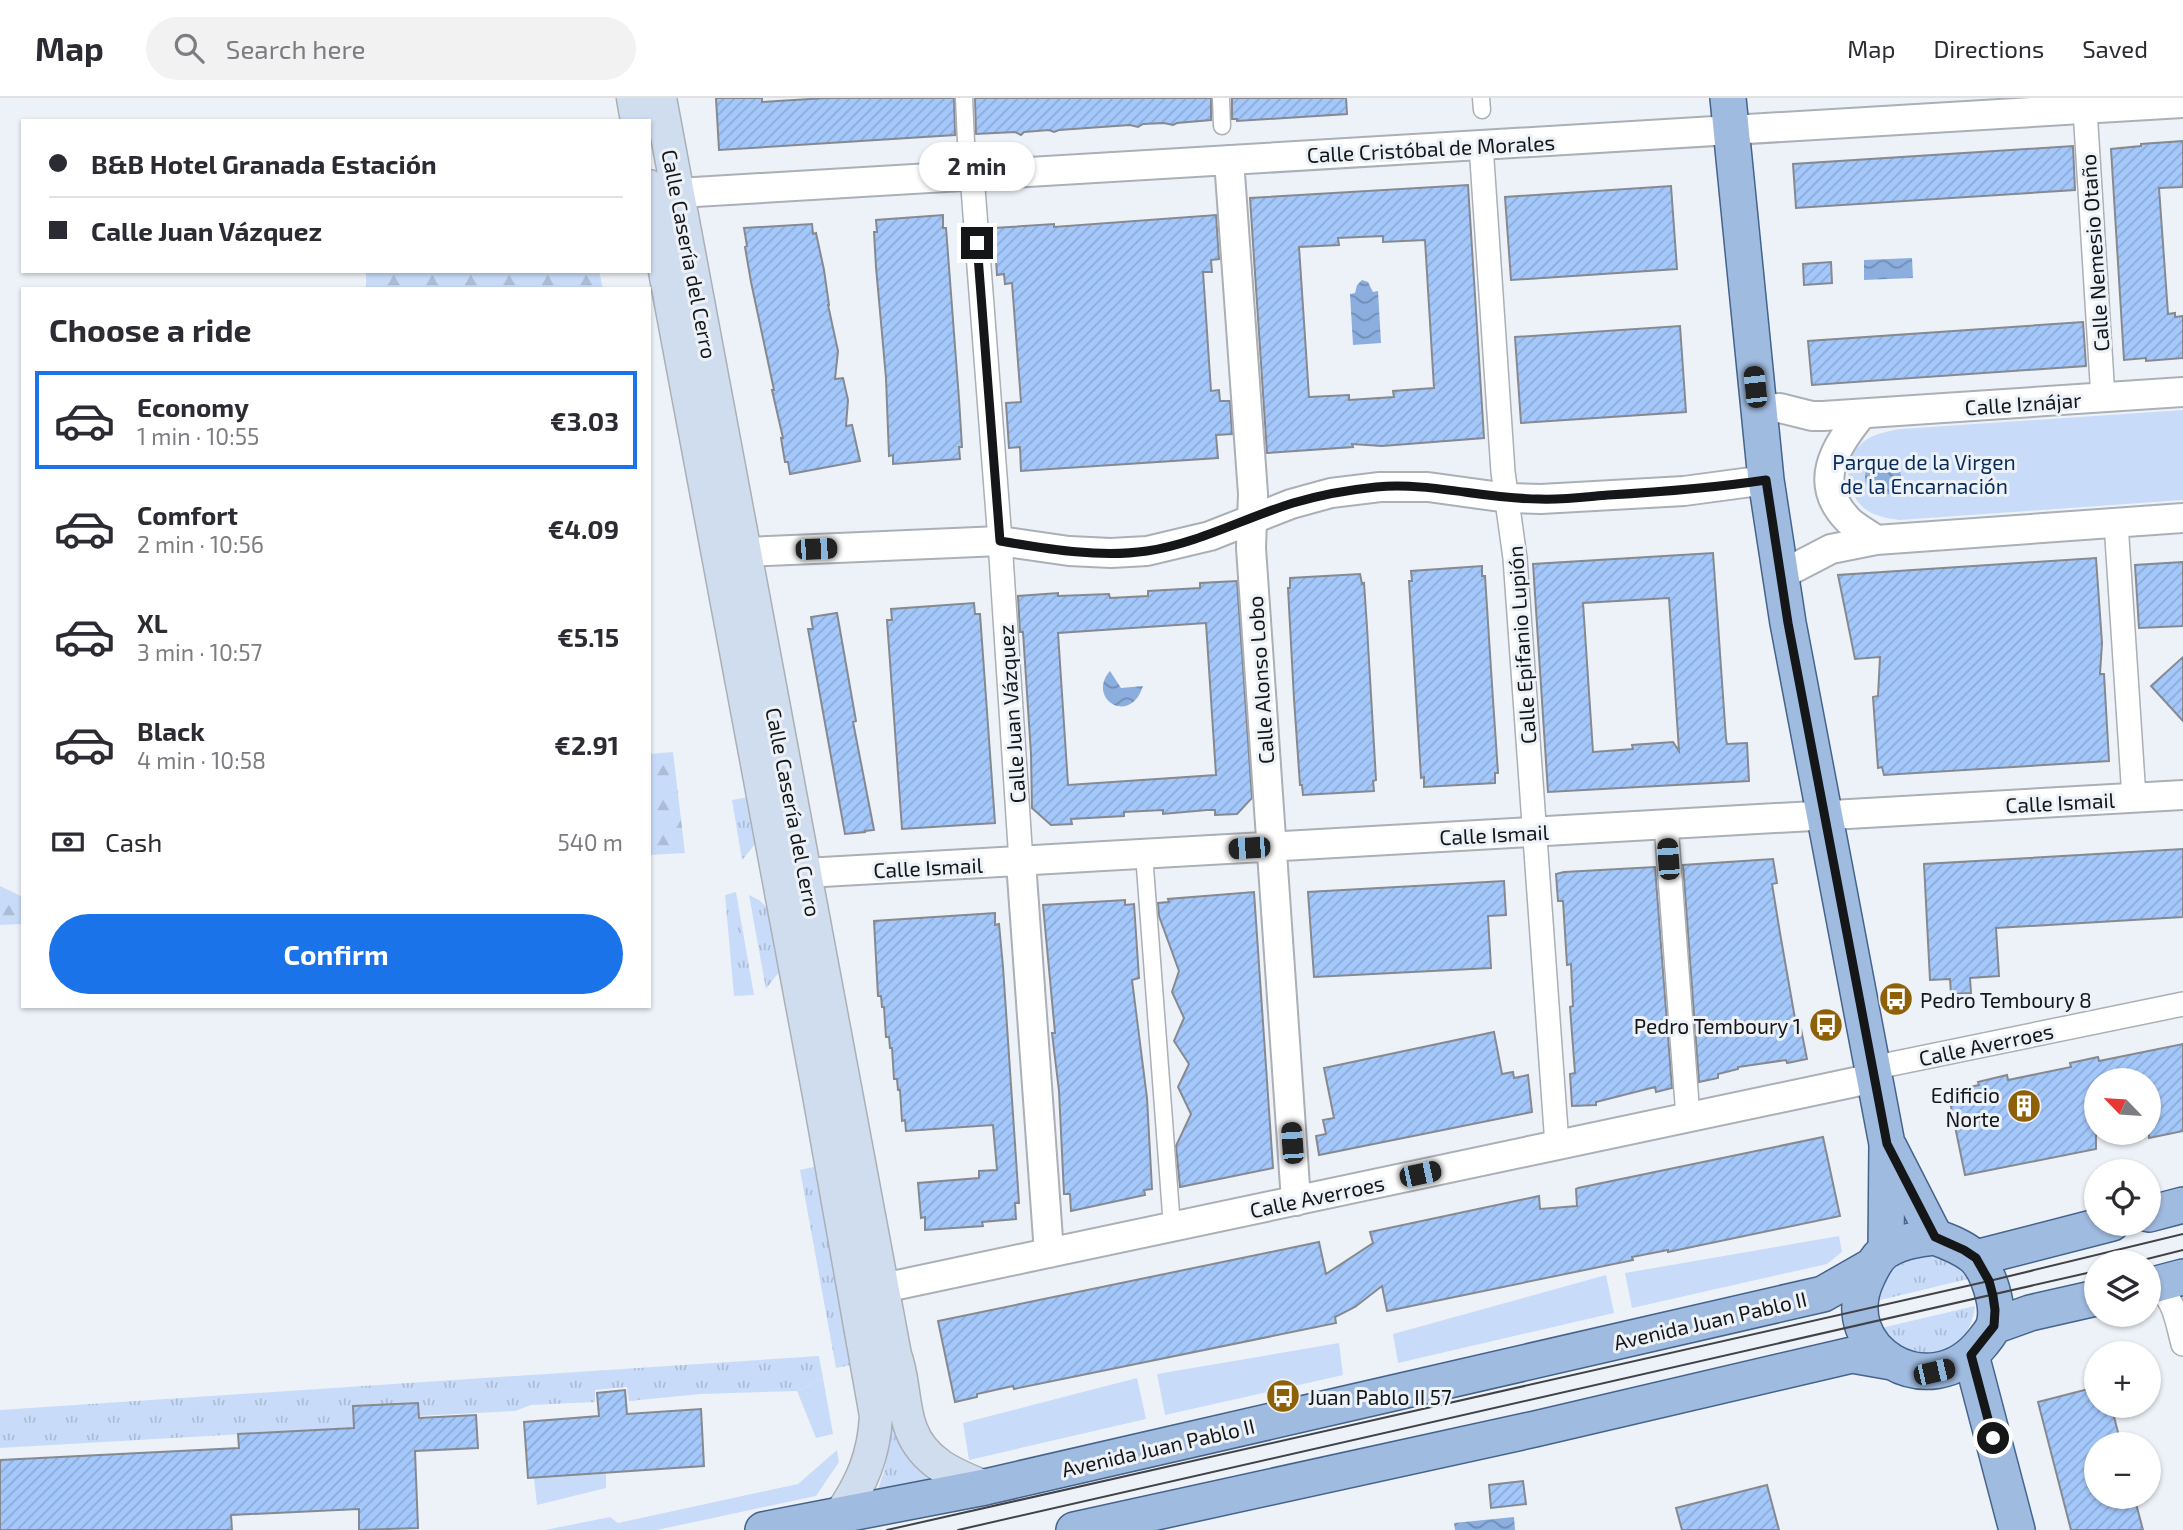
<!DOCTYPE html>
<html lang="en">
<head>
<meta charset="utf-8">
<style>
	:root { --surface:#fff; --page:#f2f2f3; --text:#2b2b33; --muted:#7c7c81; --line:#e1e1e2; --accent:#1a73e8 }
	body { margin:0; font-family:"Exo 2",sans-serif; background:var(--page); color:var(--text); height:100vh; display:flex; flex-direction:column; font-size:26px; white-space:nowrap }
	* { box-sizing:border-box; margin:0 }
	p { font-size:23px; color:var(--muted) }
	.icon { flex:none; width:38px; height:38px; fill:none; stroke:currentColor; stroke-width:2; stroke-linecap:round; stroke-linejoin:round }
	.map { position:relative; flex:1; overflow:hidden }
	.details { position:absolute; left:21px; top:189px; width:630px; height:721px; display:flex; flex-direction:column; background:var(--surface); border-radius:0px; box-shadow:0 2px 5px #0004 }
	.details>* { flex:none }
	.top-card { position:absolute; left:21px; top:21px; width:630px; height:154px; border-radius:0px; box-shadow:0 2px 5px #0004; display:grid; align-content:center; height:154px; padding:0 28px; background:var(--surface) }
	.needle { width:46px; rotate:295deg }
	.fabs { position:absolute; left:2084px; top:970px; display:grid; gap:14px }
	.fabs a { display:grid; place-items:center; width:77px; height:77px; border-radius:50%; background:var(--surface); box-shadow:0 2px 5px #0004; font-size:35px }
	.end { position:absolute; width:32px; height:32px; margin:-16px; border:9px solid #141618; background:#fff; box-shadow:0 0 0 4px #fff }
	.from { border-radius:50% }
	.bubble { position:absolute; height:49px; border-radius:24px; background:var(--surface); box-shadow:0 2px 5px #0004; font-size:23px; font-weight:700; line-height:49px; text-align:center }
	.car { position:absolute; width:21px; height:42px; margin:-21px -10px; border-radius:9px; box-shadow:0 0 5px 2px #0007; background:linear-gradient(#222 24%,#8ab4d8 0 40%,#222 0 76%,#8ab4d8 0 86%,#222 0) }
	.top-card b { display:flex; align-items:center; gap:24px; height:66px; font-size:26px }
	.top-card b+b { border-top:2px solid var(--line) }
	.top-card i { width:18px; height:18px; background:var(--text) }
	ul { padding:0; list-style:none }
	li { display:flex; align-items:center; gap:21px; height:98px; margin:0 14px 10px; padding:0 14px; border:4px solid transparent; border-radius:0px }
	li div { flex:1 }
	li b { display:block; font-size:26px }
	li em { font-style:normal; font-weight:700 }
	li.selected { border-color:var(--accent) }
	li>.icon { width:63px; height:63px; stroke-width:1.5 }
	h2 { padding:0 28px; font-size:32px; line-height:84px }
	.pay { display:flex; align-items:center; gap:18px; height:77px; padding:0 28px; font-size:26px }
	.pay p { margin-inline-start:auto }
	.cta { display:flex; gap:14px; margin-top:auto; padding:14px 28px }
	.cta a { flex:1; height:80px; border-radius:42px; background:var(--accent); color:#fff; font-size:28px; font-weight:700; line-height:80px; text-align:center }
	header { display:flex; align-items:center; gap:42px; box-sizing:border-box; height:98px; padding:0 35px; background:var(--surface); border-bottom:2px solid var(--line) }
	header strong { font-size:33px }
	nav { display:flex; gap:38px; margin-inline-start:auto; font-size:24px }
	.search { width:490px; height:63px; background:var(--page); display:flex; align-items:center; gap:18px; box-sizing:border-box; padding:0 24px; border-radius:38px; color:var(--muted); font-size:26px }
	.map>svg:first-child { display:block }
	.grass { fill:url(#grass-tufts) }
	.forest { fill:url(#forest-firs) }
	.green { fill:#c8dcf9 }
	.water { fill:url(#water-waves) }
	.building { fill:url(#building-hatch); stroke:#868a90; stroke-width:2; fill-rule:evenodd }
	.lines { fill:none; stroke-linecap:round; stroke-linejoin:round }
	.pedestrian-casing { stroke:#abafb6; stroke-width:19 }
	.minor-casing { stroke:#abafb6; stroke-width:26 }
	.tertiary-casing { stroke:#abafb6; stroke-width:32 }
	.secondary-casing { stroke:#abafb6; stroke-width:35 }
	.primary-casing { stroke:#45638c; stroke-width:38 }
	.pedestrian { stroke:#fff; stroke-width:16 }
	.minor { stroke:#fff; stroke-width:23 }
	.tertiary { stroke:#fff; stroke-width:28 }
	.secondary { stroke:#cfddef; stroke-width:32 }
	.primary { stroke:#a0bbe0; stroke-width:35 }
	.tram { stroke:#404245; stroke-width:2 }
	.route { stroke:#141618; stroke-width:9 }
	.labels { text-anchor:middle; dominant-baseline:central; stroke-width:6; stroke-linejoin:round; paint-order:stroke }
	.street-label { font-size:21px; fill:#141618; stroke:#edf2f8 }
	.park-label { font-size:21px; fill:#092b58; stroke:#edf2f8 }
	.poi-label { font-size:21px; fill:#141618; stroke:#edf2f8; text-anchor:start }
</style>
</head>
<body>
<header>
<strong>Map</strong>
<div class="search"><svg class="icon" aria-label="search" viewBox="0 0 24 24"><circle cx="10" cy="10" r="6"/><path d="M15 15l6 6"/></svg>Search here</div>
<nav><a>Map</a><a>Directions</a><a>Saved</a></nav>
</header>
<div class="map">
<svg width="2183" height="1432" viewBox="0 0 2183 1432">
	<defs>
		<pattern id="grass-tufts" width="24" height="20" patternUnits="userSpaceOnUse" patternTransform="scale(1.75)"><rect width="24" height="20" fill="#c8dcf9"/><path d="M3 7l-1-3M5 7V3M7 7l1-3M15 17l-1-3M17 17v-4M19 17l1-3" fill="none" stroke="#abbcd5"/></pattern>
		<pattern id="forest-firs" width="22" height="20" patternUnits="userSpaceOnUse" patternTransform="scale(1.75)"><rect width="22" height="20" fill="#c8dcf9"/><path d="M5 1l3.5 6h-7zM16 11l3.5 6h-7z" fill="#abbcd5"/></pattern>
		<pattern id="water-waves" width="16" height="10" patternUnits="userSpaceOnUse" patternTransform="scale(1.75)"><rect width="16" height="10" fill="#8baedf"/><path d="M0 5q4-4 8 0t8 0" fill="none" stroke="#708db4"/></pattern>
		<pattern id="building-hatch" width="6" height="6" patternUnits="userSpaceOnUse" patternTransform="scale(1.75)"><rect width="6" height="6" fill="#a4c8fb"/><path d="M-1 1l2-2M0 6l6-6M5 7l2-2" fill="none" stroke="#8cabd6"/></pattern>
	</defs>
	<rect width="100%" height="100%" fill="#edf2f8"/>
	<!-- grass -->
	<path class="grass" d="M748 699 756 745 742 762 732 702Z
		M736 794 754 897 734 898 725 797Z
		M749 797 759 802 769 811 780 873 766 891Z
		M818 1068 855 1266 836 1270 800 1072Z
		M1930 1157C1947 1161 1957 1168 1968 1181L1876 1203C1889 1171 1893 1159 1930 1157Z
		M1975 1208C1969 1262 1913 1272 1881 1230Z
		M819 1258 823 1280 797 1293 701 1296 629 1303 627 1289 595 1292V1304L531 1307 515 1313 418 1318 417 1305 354 1308 355 1334 348 1330 0 1350V1312Z
		M880 1284 906 1350 916 1368 931 1384 877 1393C895 1350 888 1328 880 1284Z"/>
	<!-- forest -->
	<path class="forest" d="M366 173H599L603 191H366Z
		M673 654 685 755 649 757V656Z
		M0 788 23 799V826L0 827Z"/>
	<!-- green -->
	<path class="green" d="M2183 312V402L1899 422C1887 420 1873 418 1864 410 1842 391 1843 355 1869 340 1879 335 1889 333 1900 331Z
		M1839 1138 1842 1154 1827 1166 1632 1210 1625 1175Z
		M1606 1177 1614 1215 1398 1265 1393 1236Z
		M1339 1245 1343 1277 1165 1317 1157 1276Z
		M823 1280 833 1336 816 1340 797 1293Z
		M1137 1280 1146 1321 969 1362 963 1325Z
		M837 1352 839 1364 816 1398 657 1432H545L610 1419 618 1425 798 1386Z
		M606 1375V1390L537 1407 534 1380Z"/>
	<!-- water -->
	<path class="water" d="M1912 160 1913 180 1864 182V162Z
		M1362 182 1368 184 1373 194 1378 193 1381 245 1353 247 1350 196 1355 195 1357 187Z
		M1865 379a18 18 0 1 1 36 0a18 18 0 1 1-36 0Z
		M1110 573 1121 590 1143 588C1130 629 1086 600 1110 573Z
		M1514 1419 1515 1432H1455L1454 1425Z"/>
	<!-- building -->
	<path class="building" d="M716 0H762V4L826 0H954L955 37 719 52Z
		M975 0H1211V22L1177 25 1173 27 1164 25 1143 26 1138 29 1130 27 1059 32 1054 34 1049 32 1024 34 1021 37 1015 34 976 36Z
		M1232 0H1346L1347 16 1237 23V21H1232Z
		M2183 43V89L2159 90 2168 216 2175 215V219L2183 218V260L2146 263V260L2124 262 2111 51 2141 48V46Z
		M2073 48 2075 92 1796 110 1793 66Z
		M1468 87 1484 340 1382 348 1352 346 1353 349 1267 355 1250 100ZM1383 138V144L1425 142 1434 290 1393 293 1394 299 1349 302V297L1309 299 1299 149 1339 147 1338 140Z
		M1671 88 1677 171 1511 182 1505 99Z
		M943 117V130H946L959 301 962 349H959L960 361 893 366V357L889 358 886 280 876 169 874 134H877L876 122Z
		M1216 117 1219 161 1211 162 1212 174H1203L1211 293 1219 292 1220 303H1230L1232 336 1216 337 1218 360 1021 373 1020 349 1009 350 1006 305 1021 304 1012 185 1005 186 1004 176 997 177 994 130 1054 126V129Z
		M812 126 813 136 816 135 824 172 829 207H828L838 253 835 281 843 280 848 302 846 328 852 327 860 363 790 376 788 364H785L781 340H783L772 292H774L751 184 745 149 747 148 744 130Z
		M1831 164 1832 185 1804 187 1803 166Z
		M2083 224 2086 268 1812 287 1808 243Z
		M1680 228 1686 314 1521 325 1515 239Z
		M1713 455 1726 641 1727 646 1747 645 1749 683 1548 694 1533 466ZM1669 500 1679 653 1673 644 1632 647 1633 651 1593 654 1583 505Z
		M2096 460 2102 545 2100 576H2104L2109 663 1884 677 1882 669 1878 670 1873 599 1878 598 1880 559 1855 561 1838 477Z
		M2183 464V528L2139 530 2135 467Z
		M1482 468V478H1485L1493 602 1498 675H1495V685L1424 689V679L1421 680 1411 515 1409 483H1412L1411 473Z
		M1360 476 1362 486 1364 485 1367 529 1376 682 1373 683 1374 693 1303 697 1302 687H1300L1294 601 1288 490H1290V480Z
		M1237 483 1252 700 1237 716 1215 717V712H1207L1163 716V712L1124 714V718L1071 721 1072 726 1051 727 1032 710 1031 656 1023 534H1020L1018 498 1058 495V498L1109 496 1110 500 1148 498V493L1200 490V485ZM1206 525 1216 677 1068 687 1058 535Z
		M974 505 975 516H980L995 725 902 731 887 522H892L891 511Z
		M837 515 856 623 853 624 874 732 865 733V734L845 736 808 531H813L811 519Z
		M2183 559V623L2151 588Z
		M2183 751V819L1996 830 1999 878 1970 880 1971 895 1951 896 1950 881 1930 882 1924 766Z
		M1773 761 1777 785 1772 786 1780 835 1797 932 1801 931 1807 961 1787 965 1786 962 1738 969V971L1718 976V980L1699 984 1683 767Z
		M1655 769 1672 990 1656 994 1655 989 1596 1004V1007L1572 1008 1570 976 1575 975 1570 909 1573 908 1571 866 1567 867 1563 803H1558L1556 776 1564 774Z
		M1504 783 1506 817 1488 818 1491 870 1314 879 1308 794Z
		M1254 794 1273 1070 1180 1089 1176 1048 1191 1016 1178 989 1189 966 1174 943 1184 920 1172 894 1179 873 1159 818 1158 805 1169 804 1168 801Z
		M1125 802V807L1134 806 1139 880 1132 882 1147 1000 1152 1091 1144 1092 1145 1097 1071 1113 1070 1096H1064L1059 993 1052 935H1055L1043 807Z
		M995 815V827L999 826 1003 869 1019 1105H1015L1016 1121 982 1124 983 1128 925 1132V1119L921 1120 918 1085 979 1080V1073L997 1072 993 1027 906 1033 905 1022 902 1023 900 992H898L897 981H894L892 950H890L889 939H886L884 909H882L881 898H878L874 823Z
		M1494 934 1502 976 1513 974 1514 980 1528 977 1532 1014 1319 1057 1316 1038 1326 1036 1323 1022 1334 1020 1324 970Z
		M2183 946V1033L2149 1040V982H2096V1051L1965 1077 1948 994 1979 987 1978 984 2007 977 2008 982 2071 969 2070 965 2098 959 2099 963Z
		M1823 1039 1840 1118 1668 1154V1152L1632 1159 1633 1162 1387 1213 1382 1188 1355 1209 1335 1219 1336 1225 1014 1291 1013 1288 977 1296V1299L955 1304 938 1223 1319 1144 1326 1176 1373 1145 1370 1134 1539 1098 1540 1111 1577 1108 1576 1091 1578 1090Z
		M2096 1289V1307H2111L2121 1346H2096V1398H2134L2143 1432H2071L2038 1304Z
		M625 1292 627 1316 701 1311 704 1368 528 1380 524 1324 599 1318 597 1295Z
		M418 1305 419 1320 476 1317 478 1350 415 1353 418 1430 359 1432V1411L231 1417 232 1432H0V1362L239 1350 238 1336 354 1330 353 1308Z
		M1523 1383 1526 1406 1491 1410 1489 1387Z
		M1767 1387 1779 1432H1682L1676 1410Z"/>
	<g class="lines">
		<!-- pedestrian casing -->
		<g class="pedestrian-casing">
			<path id="pedestrian" d="M964 0 966 44
				M1221 0 1222 28
				M1481 0 1482 12
				M1144 756 1172 1129"/>
		</g>
		<!-- minor casing -->
		<g class="minor-casing">
			<path id="minor" d="M2085 11 2103 300
				M1481 47 1503 374 1515 460 1557 1047
				M972 77 1000 443 1021 764
				M2116 425 2134 700
				M1666 726 1688 1019
				M1872 970 2183 906
				M2154 1186C2175 1200 2177 1224 2183 1246"/>
		</g>
		<!-- tertiary casing -->
		<g class="tertiary-casing">
			<path id="tertiary" d="M1229 62 1253 396 1251 450 1296 1103
				M678 95 2183 5
				M1757 311 1780 310 1812 318H1823L2183 294
				M1862 316C1835 349 1811 385 1849 423 1857 430 1868 436 1876 442
				M746 454 1000 443 1069 453 1111 455 1147 453 1210 438 1291 406 1331 395 1380 389H1428L1508 400 1541 401 1684 393 1766 382
				M1781 477 1831 451 1876 442 2183 420
				M1021 764 1049 1155
				M805 775 2183 697
				M883 1190 1874 980"/>
		</g>
		<!-- secondary casing -->
		<g class="secondary-casing">
			<path id="secondary" d="M633 0 637 23
				M660 0 895 1257C904 1280 902 1308 911 1331 923 1364 954 1377 985 1389
				M649 88 819 997 876 1318C874 1357 862 1386 839 1418"/>
		</g>
		<!-- primary casing -->
		<g class="primary-casing">
			<path id="primary" d="M1728 0 1766 382 1788 525 1887 1046 1886 1152
				M1889 1049 1935 1139
				M2149 1116 2183 1107
				M1935 1139C1949 1144 1962 1149 1973 1158 1988 1171 2000 1208 1994 1227 1992 1233 1986 1240 1982 1245 1930 1310 1833 1252 1867 1180 1872 1169 1878 1156 1889 1151 1903 1143 1919 1141 1935 1139Z
				M1976 1160 2112 1125
				M2149 1188 2183 1179
				M1994 1228 2030 1215 2096 1200
				M1971 1257 2017 1432
				M763 1432 985 1389 1823 1196 1872 1168
				M1074 1432 1535 1331 1852 1257 1892 1264"/>
		</g>
		<!-- pedestrian -->
		<use href="#pedestrian" class="pedestrian"/>
		<!-- minor -->
		<use href="#minor" class="minor"/>
		<!-- tertiary -->
		<use href="#tertiary" class="tertiary"/>
		<!-- secondary -->
		<use href="#secondary" class="secondary"/>
		<!-- primary -->
		<use href="#primary" class="primary"/>
		<!-- tram -->
		<path class="tram" d="M2135 1164 2183 1152
			M887 1432 1989 1183 2183 1136
			M958 1432 2096 1173"/>
	</g>
	<g class="lines">
		<!-- route -->
		<path class="route" d="M977 145 1000 443C1048 451 1099 460 1147 453 1199 445 1244 420 1293 405 1320 397 1347 392 1376 389 1431 384 1484 401 1539 401 1562 402 1585 399 1608 397 1661 394 1713 390 1766 382L1788 525 1887 1046 1935 1139 1964 1152 1976 1160 1989 1183 1993 1198 1995 1212 1994 1228 1971 1257 1993 1340"/>
	</g>
	<!-- icons -->
	<defs>
		<g id="bus-disc" transform="scale(1.75)"><circle r="9.5" fill="#8e6108" stroke="#edf2f8"/><path d="M-5-6H5V4H4V6H2V4H-2V6H-4V4H-5ZM-3.5-4V0h7V-4ZM-3.5 1.2v1.5H-2V1.2ZM2 1.2v1.5H3.5V1.2Z" fill="#fff"/></g>
		<g id="building-disc" transform="scale(1.75)"><circle r="9.5" fill="#8e6108" stroke="#edf2f8"/><path d="M-4-6H4V6H1V3H-1V6H-4ZM-2.5-4.3h1.7v1.8h-1.7ZM.8-4.3h1.7v1.8H.8ZM-2.5-1h1.7V.8h-1.7ZM.8-1h1.7V.8H.8Z" fill="#fff"/></g>
	</defs>
	<g fill-rule="evenodd">
		<use href="#bus-disc" x="1896" y="901"/>
		<use href="#bus-disc" x="1826" y="927"/>
		<use href="#building-disc" x="2024" y="1008"/>
		<use href="#bus-disc" x="1283" y="1298"/>
	</g>
	<g class="labels">
		<!-- street labels -->
		<g class="street-label">
			<text transform="translate(1431 50) rotate(-3)">Calle Cristóbal de Morales</text>
			<text transform="translate(2094 155) rotate(-94)">Calle Nemesio Otaño</text>
			<text transform="translate(690 156) rotate(79)">Calle Casería del Cerro</text>
			<text transform="translate(2023 305) rotate(-4)">Calle Iznájar</text>
			<text transform="translate(1521 547) rotate(-94)">Calle Epifanio Lupión</text>
			<text transform="translate(1260 582) rotate(-94)">Calle Alonso Lobo</text>
			<text transform="translate(1011 616) rotate(-94)">Calle Juan Vázquez</text>
			<text transform="translate(2060 704) rotate(-3)">Calle Ismail</text>
			<text transform="translate(794 714) rotate(79)">Calle Casería del Cerro</text>
			<text transform="translate(1494 736) rotate(-3)">Calle Ismail</text>
			<text transform="translate(928 769) rotate(-3)">Calle Ismail</text>
			<text transform="translate(1986 946) rotate(-12)">Calle Averroes</text>
			<text transform="translate(1317 1098) rotate(-12)">Calle Averroes</text>
			<text transform="translate(1710 1222) rotate(-13)">Avenida Juan Pablo II</text>
			<text transform="translate(1158 1349) rotate(-13)">Avenida Juan Pablo II</text>
		</g>
		<!-- park labels -->
		<g class="park-label">
			<text x="1924" y="363">Parque de la Virgen<tspan x="1924" dy="24">de la Encarnación</tspan></text>
		</g>
		<!-- poi labels -->
		<g class="poi-label">
			<text x="1920" y="901">Pedro Temboury 8</text>
			<text x="1801" y="927" text-anchor="end">Pedro Temboury 1</text>
			<text x="2000" y="996" text-anchor="end">Edificio<tspan x="2000" dy="24">Norte</tspan></text>
			<text x="1308" y="1298">Juan Pablo II 57</text>
		</g>
	</g>
</svg>
<div class="fabs">
<a><svg class="needle" viewBox="-14 -14 28 28"><path d="M0-13l5 13h-10z" fill="#e53935"/><path d="M0 13l5-13h-10z" fill="#7c7c81"/></svg></a>
<a><svg class="icon" aria-label="locate" viewBox="0 0 24 24"><circle cx="12" cy="12" r="6"/><path d="M12 2v4M12 18v4M2 12h4M18 12h4"/></svg></a>
<a><svg class="icon" aria-label="layers" viewBox="0 0 24 24"><path d="M12 4l9 5-9 5-9-5zM3 14l9 5 9-5"/></svg></a>
<a>+</a>
<a>−</a>
</div>
<i class="end from" style="left:1993px;top:1340px"></i>
<i class="end" style="left:977px;top:145px"></i>
<div class="bubble" style="left:919px;top:44px;width:116px">2 min</div>
<i class="car" style="left:1755px;top:289px;rotate:354deg"></i>
<i class="car" style="left:816px;top:451px;rotate:88deg"></i>
<i class="car" style="left:1249px;top:750px;rotate:266deg"></i>
<i class="car" style="left:1668px;top:761px;rotate:356deg"></i>
<i class="car" style="left:1292px;top:1045px;rotate:356deg"></i>
<i class="car" style="left:1420px;top:1076px;rotate:78deg"></i>
<i class="car" style="left:1934px;top:1274px;rotate:77deg"></i>
<div class="top-card">
<b><i class="from"></i>B&amp;B Hotel Granada Estación</b>
<b><i></i>Calle Juan Vázquez</b>
</div>
<section class="details">
<h2>Choose a ride</h2>
<ul>
<li class="selected"><svg class="icon" aria-label="car" viewBox="0 0 24 24"><path d="M5 17H2v-5l4-1 3-4h7l3 4 3 1v5h-3M9 17h6M6 11h13"/><circle cx="7" cy="17" r="2"/><circle cx="17" cy="17" r="2"/></svg><div><b>Economy</b><p>1 min · 10:55</p></div><em>€3.03</em></li>
<li><svg class="icon" aria-label="car" viewBox="0 0 24 24"><path d="M5 17H2v-5l4-1 3-4h7l3 4 3 1v5h-3M9 17h6M6 11h13"/><circle cx="7" cy="17" r="2"/><circle cx="17" cy="17" r="2"/></svg><div><b>Comfort</b><p>2 min · 10:56</p></div><em>€4.09</em></li>
<li><svg class="icon" aria-label="car" viewBox="0 0 24 24"><path d="M5 17H2v-5l4-1 3-4h7l3 4 3 1v5h-3M9 17h6M6 11h13"/><circle cx="7" cy="17" r="2"/><circle cx="17" cy="17" r="2"/></svg><div><b>XL</b><p>3 min · 10:57</p></div><em>€5.15</em></li>
<li><svg class="icon" aria-label="car" viewBox="0 0 24 24"><path d="M5 17H2v-5l4-1 3-4h7l3 4 3 1v5h-3M9 17h6M6 11h13"/><circle cx="7" cy="17" r="2"/><circle cx="17" cy="17" r="2"/></svg><div><b>Black</b><p>4 min · 10:58</p></div><em>€2.91</em></li>
</ul>
<div class="pay"><svg class="icon" aria-label="cash" viewBox="0 0 24 24"><path d="M3 7h18v10H3z"/><circle cx="12" cy="12" r="2"/></svg>Cash<p>540 m</p></div>
<div class="cta"><a>Confirm</a></div>
</section>
</div>
</body>
</html>
